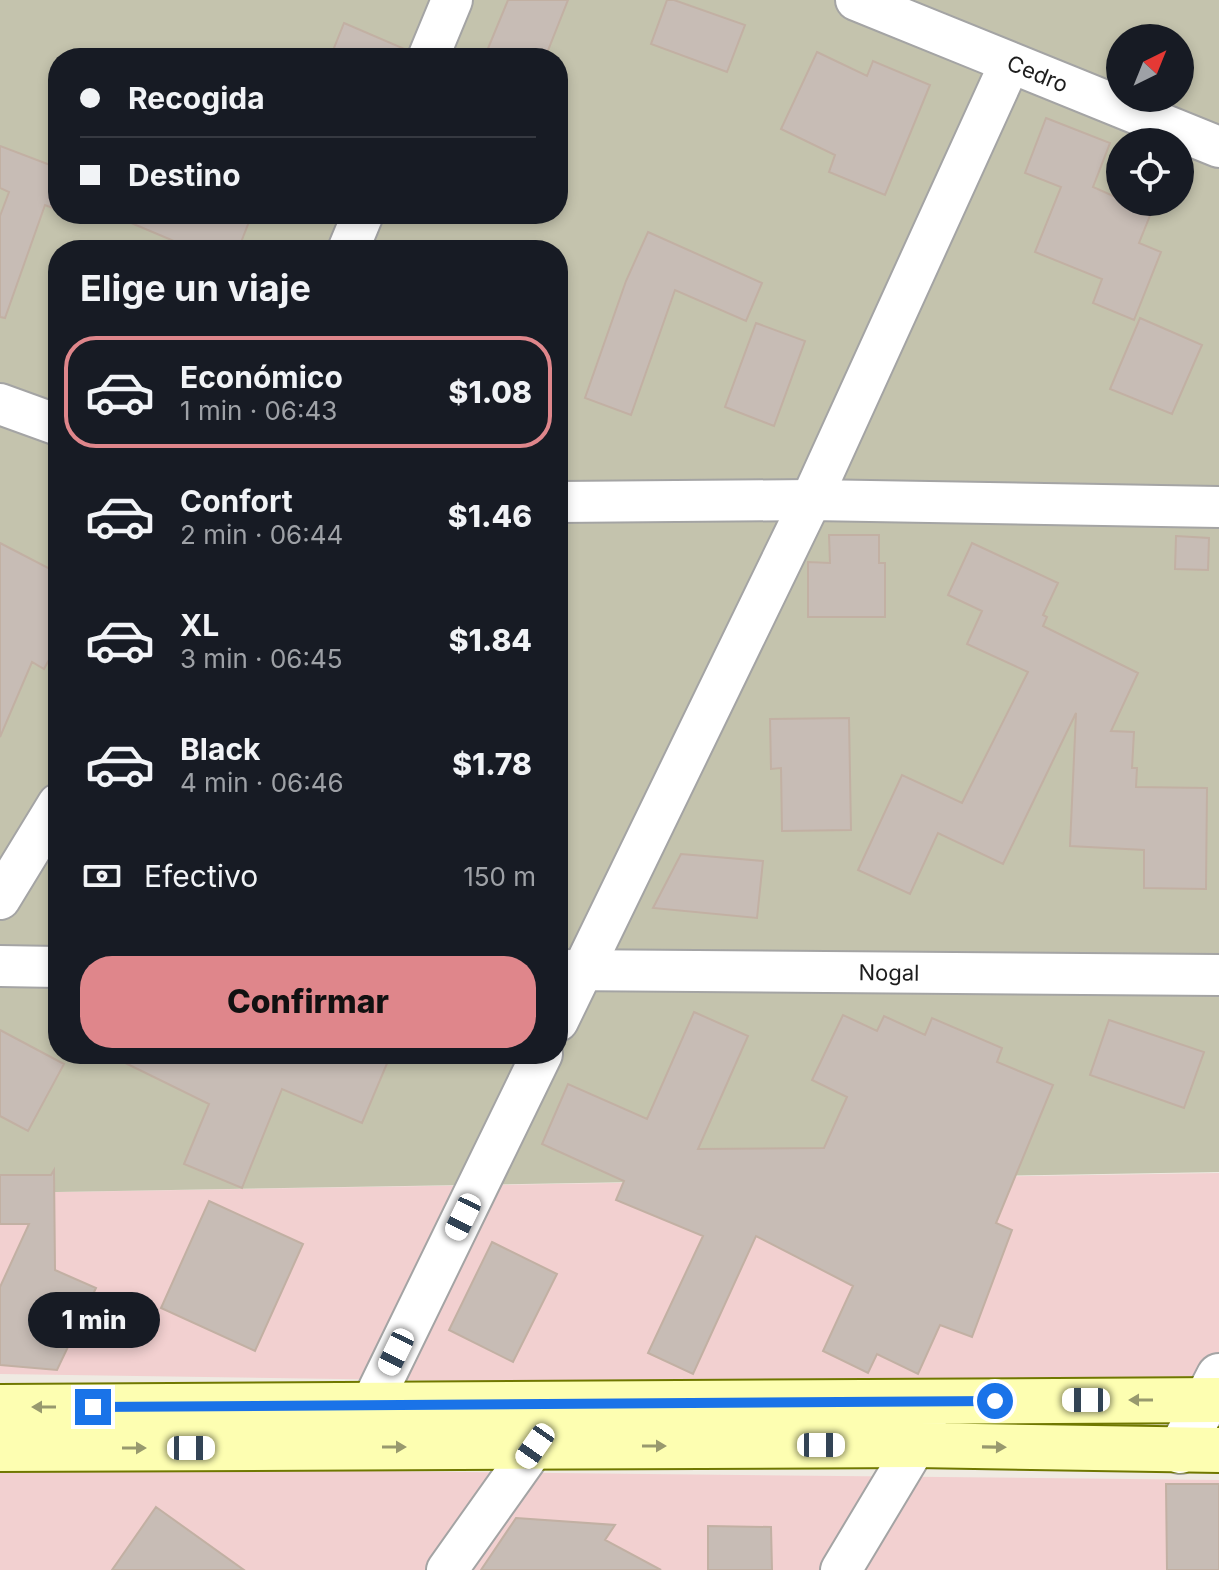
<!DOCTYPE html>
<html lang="es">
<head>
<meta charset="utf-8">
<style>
	:root { --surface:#171b24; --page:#20242c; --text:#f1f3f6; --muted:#9ea1a6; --line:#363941; --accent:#df868b }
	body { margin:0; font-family:Inter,sans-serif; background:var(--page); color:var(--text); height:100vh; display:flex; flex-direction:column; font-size:30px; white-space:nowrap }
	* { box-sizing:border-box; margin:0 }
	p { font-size:26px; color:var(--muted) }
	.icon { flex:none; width:44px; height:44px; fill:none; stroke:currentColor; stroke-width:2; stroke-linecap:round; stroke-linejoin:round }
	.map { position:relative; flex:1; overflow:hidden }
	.side { position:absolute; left:48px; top:240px; width:520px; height:824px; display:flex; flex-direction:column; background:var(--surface); border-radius:32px; box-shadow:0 4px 12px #0003 }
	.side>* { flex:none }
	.top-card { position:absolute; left:48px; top:48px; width:520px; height:176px; border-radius:32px; box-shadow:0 4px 12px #0003; display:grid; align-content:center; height:176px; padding:0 32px; background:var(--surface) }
	.needle { width:52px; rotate:43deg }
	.tools { position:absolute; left:1106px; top:24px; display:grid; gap:16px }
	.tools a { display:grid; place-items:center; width:88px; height:88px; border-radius:50%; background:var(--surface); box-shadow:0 4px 12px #0003; font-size:40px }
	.end { position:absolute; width:36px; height:36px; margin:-18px; border:10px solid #1a73e8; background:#fff; box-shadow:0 0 0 4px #fff }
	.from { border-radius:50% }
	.bubble { position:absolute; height:56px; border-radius:28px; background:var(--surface); box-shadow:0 4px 12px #0003; font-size:26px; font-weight:800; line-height:56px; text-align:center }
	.car { position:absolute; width:24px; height:48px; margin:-24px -12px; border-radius:10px; box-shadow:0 0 6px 2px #0007; background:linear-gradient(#fff 24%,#345 0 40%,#fff 0 76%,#345 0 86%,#fff 0) }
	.top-card b { display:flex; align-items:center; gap:28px; height:76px; font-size:30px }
	.top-card b+b { border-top:2px solid var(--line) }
	.top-card i { width:20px; height:20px; background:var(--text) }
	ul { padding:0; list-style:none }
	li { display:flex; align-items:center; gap:24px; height:112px; margin:0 16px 12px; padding:0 16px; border:4px solid transparent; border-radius:32px }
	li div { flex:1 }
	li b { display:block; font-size:30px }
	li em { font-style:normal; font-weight:800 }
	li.current { border-color:var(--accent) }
	li>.icon { width:72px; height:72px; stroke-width:1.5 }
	h2 { padding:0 32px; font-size:36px; line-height:96px }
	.pay { display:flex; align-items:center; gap:20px; height:88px; padding:0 32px; font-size:30px }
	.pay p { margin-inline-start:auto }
	.cta { display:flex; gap:16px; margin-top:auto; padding:16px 32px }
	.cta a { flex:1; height:92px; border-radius:32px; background:var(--accent); color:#111; font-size:32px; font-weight:800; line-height:92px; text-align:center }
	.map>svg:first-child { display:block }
	.commercial { fill:#f2d0d0 }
	.construction { fill:#c4c3ad; fill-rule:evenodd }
	.grass { fill:#cbeda4 }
	.building { fill:#c7bcb5; stroke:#c2b0a3; stroke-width:2 }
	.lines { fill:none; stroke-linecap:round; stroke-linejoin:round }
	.minor-casing { stroke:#a4a4a4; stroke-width:44 }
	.tertiary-casing { stroke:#a4a4a4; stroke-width:48 }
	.secondary-casing { stroke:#707800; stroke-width:48 }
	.minor { stroke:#fff; stroke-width:40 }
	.tertiary { stroke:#fff; stroke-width:44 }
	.secondary { stroke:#fdfeb1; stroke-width:44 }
	.oneway { fill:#98996e }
	.route { stroke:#1a73e8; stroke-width:10 }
	.labels { text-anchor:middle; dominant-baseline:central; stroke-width:7; stroke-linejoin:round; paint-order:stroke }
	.street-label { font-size:22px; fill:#1d1d1d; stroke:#fff }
</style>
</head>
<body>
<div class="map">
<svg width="1219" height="1570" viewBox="0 0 1219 1570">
	<rect width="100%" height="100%" fill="#efeae2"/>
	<!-- commercial -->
	<path class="commercial" d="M1219 1173V1390L1161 1391 0 1374V1193Z
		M0 1467 1219 1480V1570H0Z"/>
	<!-- construction -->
	<path class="construction" d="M0 0H1219V1172L0 1193ZM1120 38H1180V98H1120ZM58 58H558V214H58ZM1120 142H1180V202H1120ZM58 250H558V1054H58Z"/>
	<!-- grass -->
	<path class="grass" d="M1153 1419 1151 1424 958 1426 955 1422Z"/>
	<!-- building -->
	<path class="building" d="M508 0H568L545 58H484Z
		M667 0H674L745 25 727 72 651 44Z
		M344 23 407 50 405 58H330Z
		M817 52 867 76 873 61 930 85 885 195 829 172 835 155 781 129Z
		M1046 118 1110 143 1093 187 1120 199V202H1127L1151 213 1139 243 1161 252 1134 320 1093 303 1102 279 1035 252 1061 187 1025 173Z
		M0 146 58 168V210L45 205 5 318 0 317V216L9 192 0 188Z
		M110 214H252L238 250H195Z
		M648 232 762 283 746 321 675 290 631 415 585 398 626 281Z
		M1140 318 1202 345 1172 414 1110 389Z
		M756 323 805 341 774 426 725 407Z
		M829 535H879V563H885V617H808V562L830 563Z
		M1176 536 1209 538 1208 570 1175 569Z
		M0 543 58 573V643L44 669 32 662 0 737Z
		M972 543 1058 583 1043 615 1047 617 1043 626 1138 673 1111 731 1134 732 1132 768H1137L1136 787 1207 788 1206 889 1144 888V850L1070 846 1076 713 1003 864 938 833 910 894 858 870 902 775 962 803 1028 672 967 644 982 611 948 595Z
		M849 718 851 830 782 831 781 768 771 769 770 719Z
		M681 854 763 861 757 918 653 908Z
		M694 1012 748 1036 698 1149 824 1148 847 1097 812 1080 843 1015 877 1031 884 1016 925 1035 932 1018 1002 1048 997 1062 1053 1085 996 1223 1012 1230 972 1337 940 1325 918 1374 877 1354 868 1373 823 1351 853 1286 756 1236 693 1374 648 1353 703 1236 616 1200 624 1181 542 1144 568 1084 647 1119Z
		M1109 1020 1204 1052 1184 1108 1090 1075Z
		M0 1030 64 1064 28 1131 0 1116Z
		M107 1054H391L362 1123 282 1089 242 1188 184 1164 209 1104Z
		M54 1170 55 1270 96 1288 57 1370 0 1365V1287L29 1224H0V1175H51Z
		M209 1201 303 1244 255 1351 161 1308Z
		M492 1242 557 1274 513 1362 449 1330Z
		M1166 1484H1219V1570H1167Z
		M156 1507 244 1570H112Z
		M516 1518 615 1525 605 1540 661 1570H481Z
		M708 1526 771 1527 772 1570H708Z"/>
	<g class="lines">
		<!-- minor casing -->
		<g class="minor-casing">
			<g id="minor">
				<path id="s1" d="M856 0 1219 147"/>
				<path d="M428 58 452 0"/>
				<path d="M348 250 363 214"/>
				<path d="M0 404 58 425"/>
				<path d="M558 502 811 500 1219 507"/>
				<path d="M0 899 58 804"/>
				<path d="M0 966 58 967"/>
				<path id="s2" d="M559 970 1219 975"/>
				<path d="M558 1021 811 500 1010 63"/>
				<path d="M370 1407 542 1054"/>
				<path d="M447 1570 535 1446"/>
				<path d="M841 1570 916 1445 926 1420"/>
			</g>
		</g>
		<!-- tertiary casing -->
		<g class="tertiary-casing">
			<path id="tertiary" d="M1180 1451 1219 1376"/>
		</g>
		<!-- secondary casing -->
		<g class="secondary-casing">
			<path id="secondary" d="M0 1407 1219 1400
				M0 1449 916 1445 1219 1450"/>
		</g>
		<!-- minor -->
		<use href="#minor" class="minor"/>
		<!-- tertiary -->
		<use href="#tertiary" class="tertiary"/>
		<!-- secondary -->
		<use href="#secondary" class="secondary"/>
	</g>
	<!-- one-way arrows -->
	<defs><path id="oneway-solid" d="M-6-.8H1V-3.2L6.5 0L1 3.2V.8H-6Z" transform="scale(2)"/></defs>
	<g class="oneway">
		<use href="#oneway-solid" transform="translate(1141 1400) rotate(180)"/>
		<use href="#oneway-solid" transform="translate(44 1407) rotate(180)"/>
		<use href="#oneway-solid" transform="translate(654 1446)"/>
		<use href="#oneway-solid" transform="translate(394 1447)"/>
		<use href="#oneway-solid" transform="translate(994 1447) rotate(1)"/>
		<use href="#oneway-solid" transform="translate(134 1448)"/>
	</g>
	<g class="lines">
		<!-- route -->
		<path class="route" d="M93 1407 995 1401"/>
	</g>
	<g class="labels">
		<!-- street labels -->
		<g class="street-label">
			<text stroke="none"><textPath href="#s1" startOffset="196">Cedro</textPath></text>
			<text stroke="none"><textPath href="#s2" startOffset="330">Nogal</textPath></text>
		</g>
	</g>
</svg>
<div class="tools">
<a><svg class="needle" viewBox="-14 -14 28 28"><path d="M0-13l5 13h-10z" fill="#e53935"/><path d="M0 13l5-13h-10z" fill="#9ea1a6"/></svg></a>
<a><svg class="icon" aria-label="locate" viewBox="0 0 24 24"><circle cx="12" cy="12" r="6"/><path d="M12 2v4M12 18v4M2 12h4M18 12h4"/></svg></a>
</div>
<i class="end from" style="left:995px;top:1401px"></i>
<i class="end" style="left:93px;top:1407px"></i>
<div class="bubble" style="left:28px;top:1292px;width:132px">1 min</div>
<i class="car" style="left:463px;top:1217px;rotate:206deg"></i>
<i class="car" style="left:396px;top:1352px;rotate:206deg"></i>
<i class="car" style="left:1086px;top:1400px;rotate:270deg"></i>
<i class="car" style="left:821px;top:1445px;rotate:90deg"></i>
<i class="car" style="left:535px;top:1446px;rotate:215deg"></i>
<i class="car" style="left:191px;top:1448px;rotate:90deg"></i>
<div class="top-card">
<b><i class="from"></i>Recogida</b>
<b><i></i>Destino</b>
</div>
<section class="side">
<h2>Elige un viaje</h2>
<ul>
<li class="current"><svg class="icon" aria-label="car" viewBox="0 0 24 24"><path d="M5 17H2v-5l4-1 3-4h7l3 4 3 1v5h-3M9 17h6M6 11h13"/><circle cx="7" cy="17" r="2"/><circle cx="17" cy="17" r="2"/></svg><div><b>Económico</b><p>1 min · 06:43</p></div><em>$1.08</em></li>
<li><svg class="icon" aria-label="car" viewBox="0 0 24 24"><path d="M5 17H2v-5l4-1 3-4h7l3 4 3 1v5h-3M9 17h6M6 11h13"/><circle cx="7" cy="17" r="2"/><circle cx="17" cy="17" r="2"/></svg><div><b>Confort</b><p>2 min · 06:44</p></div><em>$1.46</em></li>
<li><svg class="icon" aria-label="car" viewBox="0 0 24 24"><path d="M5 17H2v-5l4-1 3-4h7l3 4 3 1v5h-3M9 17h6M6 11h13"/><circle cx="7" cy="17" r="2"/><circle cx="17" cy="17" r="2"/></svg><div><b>XL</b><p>3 min · 06:45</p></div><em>$1.84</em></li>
<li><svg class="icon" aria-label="car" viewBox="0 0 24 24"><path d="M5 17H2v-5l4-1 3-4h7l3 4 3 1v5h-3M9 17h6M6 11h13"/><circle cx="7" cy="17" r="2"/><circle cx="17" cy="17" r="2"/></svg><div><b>Black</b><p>4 min · 06:46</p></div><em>$1.78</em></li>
</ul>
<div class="pay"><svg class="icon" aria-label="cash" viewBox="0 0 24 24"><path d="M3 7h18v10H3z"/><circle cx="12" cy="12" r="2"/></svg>Efectivo<p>150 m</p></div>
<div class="cta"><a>Confirmar</a></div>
</section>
</div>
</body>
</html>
